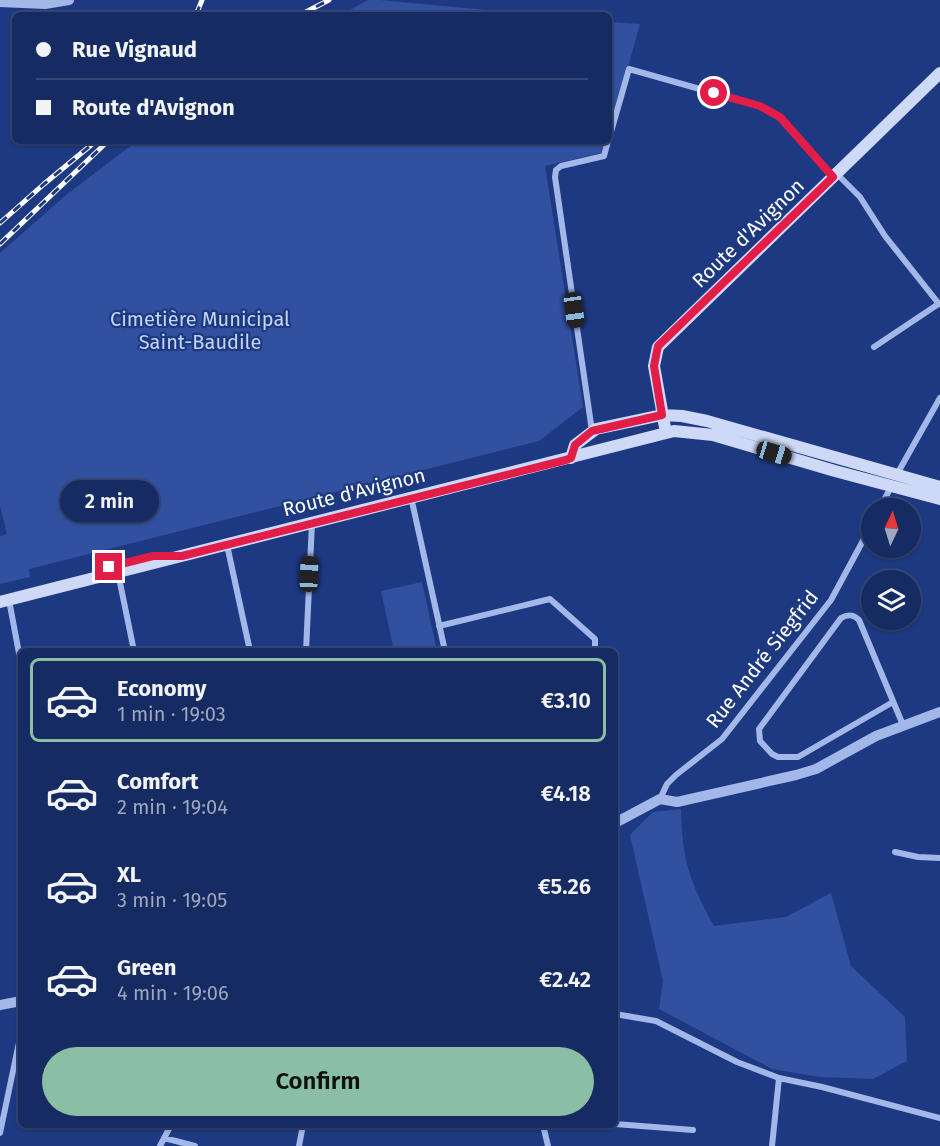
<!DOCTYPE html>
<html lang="en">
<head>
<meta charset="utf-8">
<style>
	:root { --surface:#162b61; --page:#1f3367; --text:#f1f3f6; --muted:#9ea7bd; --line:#354776; --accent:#8abfa5 }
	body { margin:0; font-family:"Fira Sans",sans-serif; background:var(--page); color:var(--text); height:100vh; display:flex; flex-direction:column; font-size:22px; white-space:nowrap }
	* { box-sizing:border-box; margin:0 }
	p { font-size:20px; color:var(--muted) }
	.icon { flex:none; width:33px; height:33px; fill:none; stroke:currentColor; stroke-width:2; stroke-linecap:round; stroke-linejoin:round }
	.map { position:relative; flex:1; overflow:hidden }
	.sheet { position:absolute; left:18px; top:648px; width:600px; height:480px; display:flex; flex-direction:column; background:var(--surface); border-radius:9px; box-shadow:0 2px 4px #0004,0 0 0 2px var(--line) }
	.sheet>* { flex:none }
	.banner { position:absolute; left:12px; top:12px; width:600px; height:132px; border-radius:9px; box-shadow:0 2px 4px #0004,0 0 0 2px var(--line); display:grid; align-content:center; height:132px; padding:0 24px; background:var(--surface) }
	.needle { width:39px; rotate:4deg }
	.buttons { position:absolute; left:861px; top:498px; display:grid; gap:12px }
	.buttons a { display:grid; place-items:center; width:60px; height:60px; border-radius:50%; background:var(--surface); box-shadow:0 2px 4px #0004,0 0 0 2px var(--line); font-size:30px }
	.end { position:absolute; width:27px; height:27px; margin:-14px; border:8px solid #e11d48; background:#fff; box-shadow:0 0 0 3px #fff }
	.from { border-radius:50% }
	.bubble { position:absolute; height:42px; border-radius:21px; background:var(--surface); box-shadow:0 2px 4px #0004,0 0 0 2px var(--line); font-size:20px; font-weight:600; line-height:42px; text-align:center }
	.car { position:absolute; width:18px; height:36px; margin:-18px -9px; border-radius:8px; box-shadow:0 0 4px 2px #0007; background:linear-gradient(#222 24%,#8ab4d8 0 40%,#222 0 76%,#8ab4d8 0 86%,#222 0) }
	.banner b { display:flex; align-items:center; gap:21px; height:57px; font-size:22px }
	.banner b+b { border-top:2px solid var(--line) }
	.banner i { width:15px; height:15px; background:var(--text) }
	ul { padding:10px 0 0; list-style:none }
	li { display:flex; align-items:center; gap:18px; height:84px; margin:0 12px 9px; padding:0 12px; border:3px solid transparent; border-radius:9px }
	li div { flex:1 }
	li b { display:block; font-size:22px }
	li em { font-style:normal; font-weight:600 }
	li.on { border-color:var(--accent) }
	li>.icon { width:54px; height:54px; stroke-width:1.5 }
	.action { display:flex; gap:12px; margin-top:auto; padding:12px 24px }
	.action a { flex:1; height:69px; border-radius:36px; background:var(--accent); color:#111; font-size:24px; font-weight:600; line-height:69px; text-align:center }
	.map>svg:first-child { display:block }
	.green { fill:#3150a0 }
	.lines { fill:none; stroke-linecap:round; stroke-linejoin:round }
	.minor { stroke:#a3b7e9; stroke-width:6 }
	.tertiary { stroke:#a3b7e9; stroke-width:10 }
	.secondary { stroke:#ced9f7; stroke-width:12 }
	.rail-casing { stroke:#fff; stroke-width:5 }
	.rail { stroke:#1d3981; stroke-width:3; stroke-dasharray:9; stroke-linecap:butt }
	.route { stroke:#e11d48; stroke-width:8 }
	.labels { text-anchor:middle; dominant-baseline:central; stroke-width:4.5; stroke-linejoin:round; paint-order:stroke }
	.street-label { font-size:20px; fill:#fff; stroke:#1d3981 }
	.park-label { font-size:20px; fill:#c7d5f7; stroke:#1d3981 }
</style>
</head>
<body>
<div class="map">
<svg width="940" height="1146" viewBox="0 0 940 1146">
	<rect width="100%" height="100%" fill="#1d3981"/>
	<!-- green -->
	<path class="green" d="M368 0H380L539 15H341Z
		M609 22 640 24 609 136Z
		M137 141H607L604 152 545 166 583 407 539 441 29 569 30 577 0 584V536L7 534 0 506V253L66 195Z
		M422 582 437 651H394L381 591Z
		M681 809C682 859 690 883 714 926L786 917 831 893 851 966 905 1017 907 1061 873 1079 819 1077 772 1069 659 1009 663 981 630 835 653 812Z"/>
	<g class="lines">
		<!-- minor -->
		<path class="minor" d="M609 139 629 69 760 106 780 118 833 177
			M837 174 860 197 885 236 939 304
			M874 347 940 303
			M592 431 555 177 556 170 561 166 604 156 608 141
			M896 476 940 398
			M411 497 445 651
			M880 508 892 485
			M227 545 250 651
			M118 573 134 651
			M9 600 21 664
			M439 626 550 599 595 639V651
			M306 651 312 523
			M893 702 798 757H778L772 754 760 741 759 729 841 618C848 614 853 614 859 620L903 725
			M660 799 667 784 676 775 722 739 831 600 872 524
			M895 852 918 857 940 858
			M615 1014 656 1021 737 1062 779 1078 822 1087 940 1118
			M615 1124 693 1130
			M543 1125 548 1146
			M0 1133 21 1033
			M164 1138 195 1146
			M160 1146 171 1125
			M299 1146 303 1125
			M772 1146 779 1078"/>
		<!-- tertiary -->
		<path class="tertiary" d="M0 2 45 4 69 0
			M615 823 660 799 677 802 796 775 816 769 876 736 940 712
			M0 1005 21 1001"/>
		<!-- secondary -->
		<path class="secondary" d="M666 433 654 366 658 347 940 73
			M571 458 575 445 596 429 662 415 682 416 707 421 940 487
			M0 602 674 431 713 435 835 471 940 499"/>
		<!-- rail casing -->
		<g class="rail-casing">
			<path id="rail" d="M196 15 202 0
				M300 15 329 0
				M0 223 44 184 96 141
				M0 244 108 141"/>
		</g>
		<!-- rail -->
		<use href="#rail" class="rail"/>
	</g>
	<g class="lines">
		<!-- route -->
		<path class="route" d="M109 567 153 556H182L566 460 571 458 575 445 592 431 662 415 654 366 658 346 833 177 780 117 760 106 714 93"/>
	</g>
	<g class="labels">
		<!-- street labels -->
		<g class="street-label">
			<text transform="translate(748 233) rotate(-44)">Route d'Avignon</text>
			<text transform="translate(354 492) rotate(-14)">Route d'Avignon</text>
			<text transform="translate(762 659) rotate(-52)">Rue André Siegfrid</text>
		</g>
		<!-- park labels -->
		<g class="park-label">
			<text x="200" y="319">Cimetière Municipal<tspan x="200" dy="23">Saint-Baudile</tspan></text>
		</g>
	</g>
</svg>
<div class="buttons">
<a><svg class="needle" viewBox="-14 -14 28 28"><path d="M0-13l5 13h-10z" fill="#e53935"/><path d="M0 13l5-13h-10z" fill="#9ea7bd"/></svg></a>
<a><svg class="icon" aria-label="layers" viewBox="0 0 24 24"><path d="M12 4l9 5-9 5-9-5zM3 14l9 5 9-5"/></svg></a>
</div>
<i class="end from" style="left:714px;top:93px"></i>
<i class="end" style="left:109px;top:567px"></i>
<div class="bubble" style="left:60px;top:480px;width:99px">2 min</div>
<i class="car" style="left:574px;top:310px;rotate:172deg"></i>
<i class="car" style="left:774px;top:453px;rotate:107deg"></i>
<i class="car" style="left:309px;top:574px;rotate:2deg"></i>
<div class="banner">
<b><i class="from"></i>Rue Vignaud</b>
<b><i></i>Route d'Avignon</b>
</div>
<section class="sheet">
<ul>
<li class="on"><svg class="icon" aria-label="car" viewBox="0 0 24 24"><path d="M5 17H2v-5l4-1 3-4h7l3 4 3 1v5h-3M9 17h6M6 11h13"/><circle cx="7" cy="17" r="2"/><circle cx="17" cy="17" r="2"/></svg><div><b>Economy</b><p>1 min · 19:03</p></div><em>€3.10</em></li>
<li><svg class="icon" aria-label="car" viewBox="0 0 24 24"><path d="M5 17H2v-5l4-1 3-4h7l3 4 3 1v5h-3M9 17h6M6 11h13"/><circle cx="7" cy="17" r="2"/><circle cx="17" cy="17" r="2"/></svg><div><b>Comfort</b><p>2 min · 19:04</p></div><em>€4.18</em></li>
<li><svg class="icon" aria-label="car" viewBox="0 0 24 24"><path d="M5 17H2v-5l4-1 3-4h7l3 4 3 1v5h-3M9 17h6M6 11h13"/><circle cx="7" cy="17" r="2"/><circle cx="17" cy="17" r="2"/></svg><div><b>XL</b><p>3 min · 19:05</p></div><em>€5.26</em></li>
<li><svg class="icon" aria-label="car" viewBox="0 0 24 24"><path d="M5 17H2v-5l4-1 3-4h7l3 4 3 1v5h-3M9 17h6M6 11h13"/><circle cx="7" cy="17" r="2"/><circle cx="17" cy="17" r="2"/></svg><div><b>Green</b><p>4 min · 19:06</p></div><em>€2.42</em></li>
</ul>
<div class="action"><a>Confirm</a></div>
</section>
</div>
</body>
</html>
